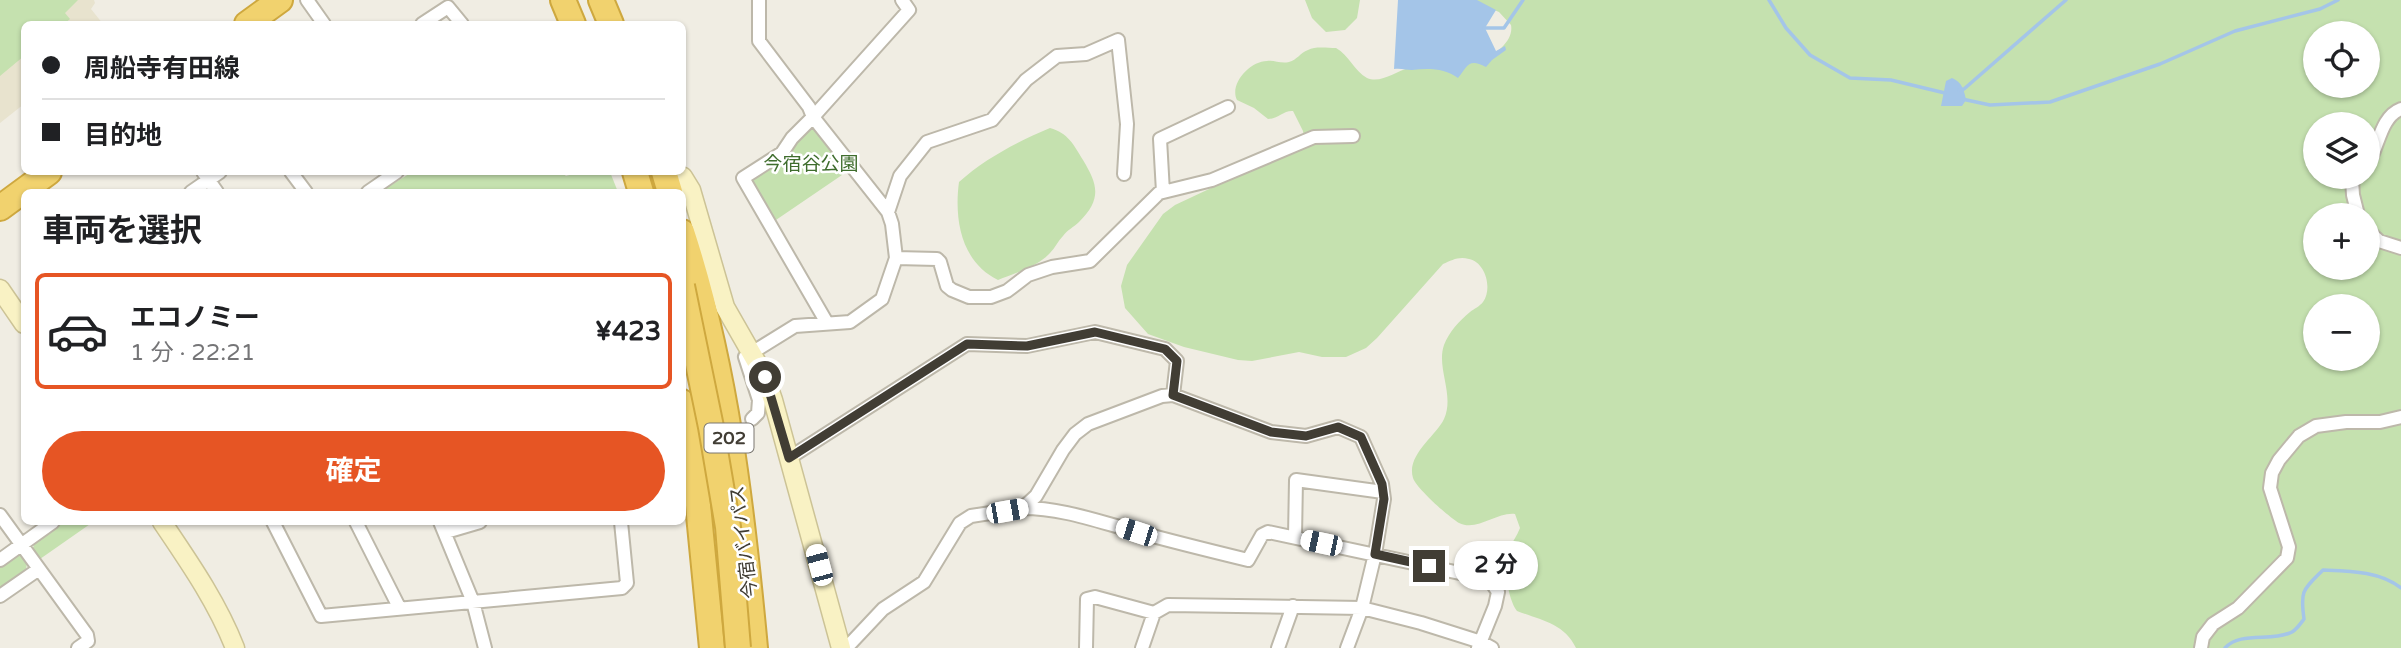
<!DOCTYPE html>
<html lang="ja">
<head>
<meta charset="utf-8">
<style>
	:root { --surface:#fff; --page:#f6f6f6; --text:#202124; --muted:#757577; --line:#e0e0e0; --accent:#e65524 }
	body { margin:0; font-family:"Varela Round","Noto Sans JP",sans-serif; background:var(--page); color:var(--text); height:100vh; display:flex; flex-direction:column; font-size:26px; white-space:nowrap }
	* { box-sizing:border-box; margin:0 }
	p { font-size:23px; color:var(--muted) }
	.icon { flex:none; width:38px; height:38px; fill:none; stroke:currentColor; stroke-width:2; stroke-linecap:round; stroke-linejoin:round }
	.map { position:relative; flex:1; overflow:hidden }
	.sheet { position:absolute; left:21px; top:189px; width:665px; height:336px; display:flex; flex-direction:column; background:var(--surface); border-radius:10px; box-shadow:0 2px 5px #0004 }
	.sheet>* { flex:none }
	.hud { position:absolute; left:21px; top:21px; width:665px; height:154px; border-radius:10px; box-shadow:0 2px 5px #0004; display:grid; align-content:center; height:154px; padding:0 21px; background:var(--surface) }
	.fabs { position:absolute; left:2303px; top:21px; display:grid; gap:14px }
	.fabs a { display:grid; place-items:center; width:77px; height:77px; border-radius:50%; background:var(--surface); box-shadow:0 2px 5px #0004; font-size:35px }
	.end { position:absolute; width:32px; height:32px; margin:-16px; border:9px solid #413d34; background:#fff; box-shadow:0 0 0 4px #fff }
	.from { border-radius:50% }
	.bubble { position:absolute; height:49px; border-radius:24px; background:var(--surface); box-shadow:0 2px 5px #0004; font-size:23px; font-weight:700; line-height:49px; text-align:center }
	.car { position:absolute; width:21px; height:42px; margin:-21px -10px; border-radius:9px; box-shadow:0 0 5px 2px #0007; background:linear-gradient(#fff 24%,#345 0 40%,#fff 0 76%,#345 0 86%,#fff 0) }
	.hud b { display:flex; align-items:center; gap:24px; height:66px; font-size:26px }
	.hud b+b { border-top:2px solid var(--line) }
	.hud i { width:18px; height:18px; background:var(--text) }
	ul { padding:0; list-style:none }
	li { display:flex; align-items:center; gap:21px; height:116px; margin:0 14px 10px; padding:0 7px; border:4px solid transparent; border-radius:10px }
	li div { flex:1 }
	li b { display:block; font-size:26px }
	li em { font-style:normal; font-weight:700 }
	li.current { border-color:var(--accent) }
	li>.icon { width:63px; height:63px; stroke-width:1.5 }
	h2 { padding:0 21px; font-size:32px; line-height:84px }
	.button { display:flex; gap:14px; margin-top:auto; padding:14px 21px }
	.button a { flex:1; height:80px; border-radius:42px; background:var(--accent); color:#fff; font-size:28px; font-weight:700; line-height:80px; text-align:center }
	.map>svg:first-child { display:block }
	.education { fill:#e8e3ce }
	.green { fill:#c5e1af; fill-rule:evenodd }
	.water { fill:#a4c5e8 }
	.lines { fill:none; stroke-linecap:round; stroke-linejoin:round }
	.stream { stroke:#a4c5e8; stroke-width:3.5 }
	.street-casing { stroke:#bdb8aa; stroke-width:16 }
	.secondary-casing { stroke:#ccc396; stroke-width:21 }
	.highway-casing { stroke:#cea83f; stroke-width:28 }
	.street { stroke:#fff; stroke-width:12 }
	.secondary { stroke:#f9f2c4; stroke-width:18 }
	.highway { stroke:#f1d26e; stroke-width:24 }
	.highway-bridge-casing { stroke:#cea83f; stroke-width:28; stroke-linecap:butt }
	.highway-bridge { stroke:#f1d26e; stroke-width:24 }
	.route { stroke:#413d34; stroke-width:9 }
	.labels { text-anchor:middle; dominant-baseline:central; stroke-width:5; stroke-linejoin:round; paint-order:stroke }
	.shield { fill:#fff; stroke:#7a7771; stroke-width:2 }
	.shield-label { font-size:18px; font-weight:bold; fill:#413d34 }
	.park-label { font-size:19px; fill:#3f6d2d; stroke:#fff }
	.street-label { font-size:19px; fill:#413d34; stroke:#fff }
</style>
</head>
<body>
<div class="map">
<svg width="2401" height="648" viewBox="0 0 2401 648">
	<rect width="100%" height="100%" fill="#f0ede3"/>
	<!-- education -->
	<path class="education" d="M0 0H94L95 3 91 9 103 24H24V104L0 123Z"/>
	<!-- green -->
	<path class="green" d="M0 0H78L65 13 70 19 64 24H24V56L0 76Z
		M1305 0H1360L1357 18 1345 30 1326 32 1312 18Z
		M1471 0H2401V648H1576C1564 623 1540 620 1517 611 1508 600 1502 563 1509 549 1512 542 1517 536 1520 528L1515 514C1496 512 1477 532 1459 523 1449 517 1417 489 1413 478 1406 455 1436 436 1444 419 1455 395 1436 368 1444 345 1449 332 1459 321 1470 312 1474 309 1480 306 1483 302 1493 288 1485 262 1469 259 1459 256 1452 260 1443 264L1377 338 1366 348 1346 357H1322L1299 352 1252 361 1238 360 1184 347 1148 334 1125 308 1121 286 1127 265 1163 214 1175 205 1305 144 1303 131 1293 111C1284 110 1278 119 1268 119L1254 108 1237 100C1229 84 1250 61 1267 61 1274 60 1281 64 1289 62 1297 60 1300 53 1308 50 1315 46 1327 48 1336 48 1349 55 1354 71 1367 78 1381 84 1396 71 1409 68 1428 62 1466 60 1486 62 1496 52 1514 41 1511 25L1499 12ZM2315 33H2368V86H2315ZM2315 124H2368V177H2315ZM2315 215H2368V268H2315ZM2315 306H2368V359H2315Z
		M810 126H815L835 152 844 171 842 175 773 222 750 182 752 178Z
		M1050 128C1068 133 1074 145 1083 160 1098 185 1102 199 1079 222 1074 227 1067 230 1063 236 1058 241 1055 248 1050 253 1037 267 1015 273 998 280 961 262 954 219 959 182 986 158 1017 142 1050 128Z
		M412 172H561L566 176 579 172H610L618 192H380Z
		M64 522H93L40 559 33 548 35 542Z
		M17 554 21 555 27 563 26 570 0 588V567Z"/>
	<!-- water -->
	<path class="water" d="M1398 0H1477L1496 10 1485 28 1496 51 1505 46 1506 50 1492 60 1486 67C1468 57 1467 67 1458 78 1445 68 1428 68 1412 70 1406 70 1401 68 1394 69Z
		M1952 78C1962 82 1964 90 1966 100L1962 106H1941L1946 81Z"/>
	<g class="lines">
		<!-- stream -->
		<path class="stream" d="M1769 0 1786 28 1810 55 1850 78 1891 80 1945 93
			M1484 28H1504L1523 0
			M1959 90 1964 89 2066 0
			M1962 99 1990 105 2050 102 2160 64 2235 31 2320 9 2338 0
			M2225 648C2240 631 2272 642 2292 632 2297 629 2301 623 2304 619 2300 590 2303 590 2323 570 2349 571 2380 571 2401 588"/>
		<!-- street casing -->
		<g class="street-casing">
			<path id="street" d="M307 0 324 24
				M759 0V41L809 107 813 117 792 138 782 153 743 178 827 323
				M422 24 448 7 462 24
				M2368 163C2379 147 2380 117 2401 109
				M203 172 217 192
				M291 172 306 192
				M2355 177 2352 180 2353 195 2358 215
				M191 192 220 172
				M368 192 397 172
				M1163 192 1160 139 1228 107
				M888 212 900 176 927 142 992 120 1026 80 1057 56 1086 54 1118 40 1127 124 1124 174
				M2368 231 2379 241 2401 248
				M896 258 937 259 940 262 947 286 952 290 969 297H991L1007 291 1028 275 1052 267 1090 261 1159 193 1212 180 1314 137 1353 136
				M752 419 758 413 759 400 745 357 795 326 850 322 882 299 896 258 892 224 888 212 813 117 909 10 902 0
				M789 458 967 344 1027 346 1095 332 1165 349 1177 361 1173 395
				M1023 508C1063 508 1099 522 1138 532 1174 542 1211 551 1248 560L1262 535 1268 532 1483 578 1490 580 1498 592 1495 606 1478 648
				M0 515 87 635 88 641 78 648
				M273 522 321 616 622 588 627 583 621 522
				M356 522 399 607
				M440 522 473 602 485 648
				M446 532 480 522
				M1295 537 1296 480 1383 492
				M0 560 53 522
				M0 596 39 569
				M841 646 851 643 883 609 924 582 960 523 971 516 1023 508 1036 496 1063 450 1075 434 1088 424 1162 396 1173 395 1271 432 1306 436 1338 427 1361 437 1382 484 1384 499 1375 554 1362 608 1347 648
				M1086 648 1087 599 1095 597 1154 613 1168 605 1362 608 1421 623 1481 642 1492 648
				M1142 648 1154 613
				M1278 648 1293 606
				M2201 648 2203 637 2213 624 2238 608 2287 558 2289 547 2270 488 2272 473 2279 460 2299 436 2316 426 2346 422H2380L2401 417"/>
		</g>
		<!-- secondary casing -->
		<g class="secondary-casing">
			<path id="secondary" d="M667 181 683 177 691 190 725 307 765 377 773 400 841 648
				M0 289 24 324
				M162 522C189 562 217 602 235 648"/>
		</g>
		<!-- highway casing -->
		<g class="highway-casing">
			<path id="highway" d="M563 0 573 24
				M601 0 611 24
				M247 24 280 0
				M635 172 641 192
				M664 172 670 192
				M0 208 49 172
				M682 232C726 366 742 509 755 648
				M682 402 694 464 712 648"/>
		</g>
		<!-- street -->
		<use href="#street" class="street"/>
		<!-- secondary -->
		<use href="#secondary" class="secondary"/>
		<!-- highway -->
		<use href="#highway" class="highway"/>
		<!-- highway-bridge casing -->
		<g class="highway-bridge-casing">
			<path id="highway-bridge" d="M682 286 711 427 728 527 738 648"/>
		</g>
		<!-- highway-bridge -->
		<use href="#highway-bridge" class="highway-bridge"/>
	</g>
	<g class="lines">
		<!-- route -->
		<path class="route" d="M765 377 789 458 967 344 1027 346 1095 332 1165 349 1177 361 1173 395 1271 432 1306 436 1338 427 1361 437 1382 484 1384 499 1375 554 1429 566"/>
	</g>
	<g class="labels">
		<!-- shield labels -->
		<rect class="shield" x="704.5" y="423.5" width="49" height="29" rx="5"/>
		<g class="shield-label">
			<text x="729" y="438">202</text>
		</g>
		<!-- park labels -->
		<g class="park-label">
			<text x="811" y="164">今宿谷公園</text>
		</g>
		<!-- street labels -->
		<g class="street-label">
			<text transform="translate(744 542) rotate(-97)">今宿バイパス</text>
		</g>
	</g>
</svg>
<div class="fabs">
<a><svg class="icon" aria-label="locate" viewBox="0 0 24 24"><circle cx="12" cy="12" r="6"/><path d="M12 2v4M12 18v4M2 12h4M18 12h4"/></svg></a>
<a><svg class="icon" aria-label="layers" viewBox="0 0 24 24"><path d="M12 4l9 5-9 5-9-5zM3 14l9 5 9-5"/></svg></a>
<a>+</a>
<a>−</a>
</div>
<i class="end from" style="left:765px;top:377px"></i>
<i class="end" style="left:1429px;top:566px"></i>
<div class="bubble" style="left:1454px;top:541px;width:84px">2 分</div>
<i class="car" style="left:1007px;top:511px;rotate:80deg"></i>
<i class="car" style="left:1136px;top:532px;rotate:288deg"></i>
<i class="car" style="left:1321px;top:543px;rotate:282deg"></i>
<i class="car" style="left:819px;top:565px;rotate:345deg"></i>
<div class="hud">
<b><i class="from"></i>周船寺有田線</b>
<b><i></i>目的地</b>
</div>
<section class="sheet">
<h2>車両を選択</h2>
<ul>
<li class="current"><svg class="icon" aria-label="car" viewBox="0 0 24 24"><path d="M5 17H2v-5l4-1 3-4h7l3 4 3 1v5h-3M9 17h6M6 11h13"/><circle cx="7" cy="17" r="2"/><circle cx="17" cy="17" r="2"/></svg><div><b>エコノミー</b><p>1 分 · 22:21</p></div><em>¥423</em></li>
</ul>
<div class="button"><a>確定</a></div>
</section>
</div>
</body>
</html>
